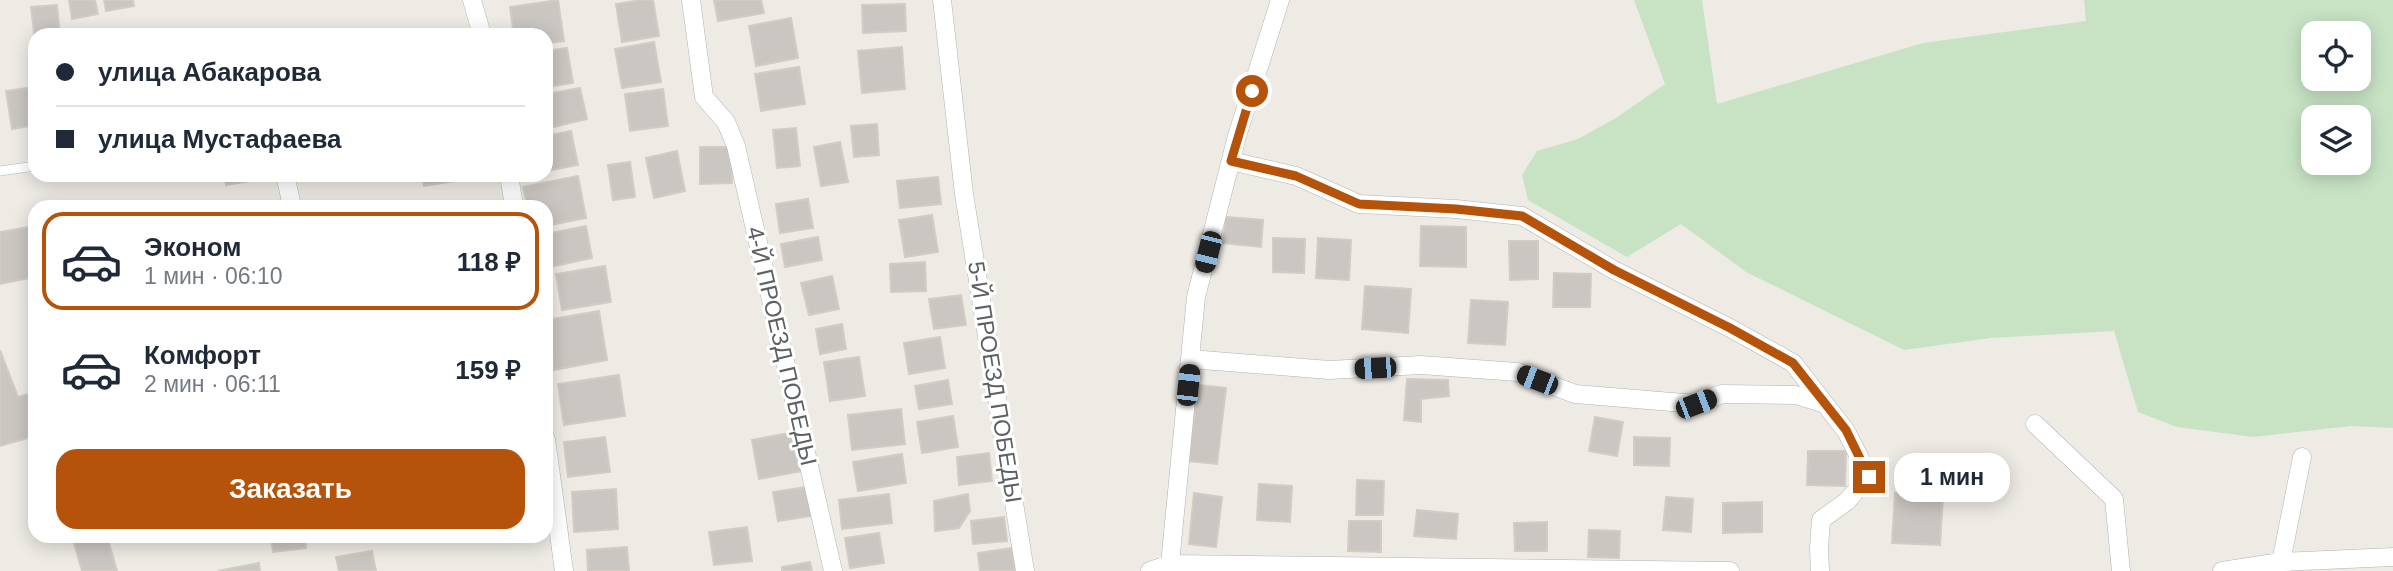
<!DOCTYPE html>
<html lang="ru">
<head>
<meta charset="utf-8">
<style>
	:root { --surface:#fff; --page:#f6f6f7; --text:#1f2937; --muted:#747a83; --line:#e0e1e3; --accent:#b45309 }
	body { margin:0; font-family:Arial,sans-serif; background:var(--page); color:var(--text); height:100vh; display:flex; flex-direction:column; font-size:26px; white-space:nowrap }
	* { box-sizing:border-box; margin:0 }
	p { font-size:23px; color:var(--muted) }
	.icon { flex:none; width:38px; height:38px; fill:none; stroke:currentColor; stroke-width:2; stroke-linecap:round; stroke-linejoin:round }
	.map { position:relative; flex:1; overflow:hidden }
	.side { position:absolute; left:28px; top:200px; width:525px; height:343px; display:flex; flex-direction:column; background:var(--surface); border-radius:21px; box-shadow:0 4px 18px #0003 }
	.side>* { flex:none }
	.top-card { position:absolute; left:28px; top:28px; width:525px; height:154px; border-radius:21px; box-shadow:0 4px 18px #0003; display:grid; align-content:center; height:154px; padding:0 28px; background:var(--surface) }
	.tools { position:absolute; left:2301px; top:21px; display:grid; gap:14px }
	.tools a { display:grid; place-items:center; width:70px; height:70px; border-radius:14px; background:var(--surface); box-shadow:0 4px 18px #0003; font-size:35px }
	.end { position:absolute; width:32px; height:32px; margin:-16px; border:9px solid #b45309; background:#fff; box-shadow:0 0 0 4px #fff }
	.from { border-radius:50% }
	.bubble { position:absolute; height:49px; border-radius:21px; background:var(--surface); box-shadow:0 4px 18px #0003; font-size:23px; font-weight:700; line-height:49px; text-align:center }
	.car { position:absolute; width:21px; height:42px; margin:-21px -10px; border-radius:9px; box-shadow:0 0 5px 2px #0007; background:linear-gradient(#222 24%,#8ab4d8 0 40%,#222 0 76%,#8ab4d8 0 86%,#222 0) }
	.top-card b { display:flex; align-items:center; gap:24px; height:66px; font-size:26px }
	.top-card b+b { border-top:2px solid var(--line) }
	.top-card i { width:18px; height:18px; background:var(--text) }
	ul { padding:12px 0 0; list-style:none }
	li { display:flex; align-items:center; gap:21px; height:98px; margin:0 14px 10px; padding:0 14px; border:4px solid transparent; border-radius:21px }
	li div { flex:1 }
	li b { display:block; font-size:26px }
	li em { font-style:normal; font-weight:700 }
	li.current { border-color:var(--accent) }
	li>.icon { width:63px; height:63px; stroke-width:1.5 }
	.button { display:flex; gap:14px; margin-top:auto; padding:14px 28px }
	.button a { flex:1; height:80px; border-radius:21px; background:var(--accent); color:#fff; font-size:28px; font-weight:700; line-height:80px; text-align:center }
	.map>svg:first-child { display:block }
	.green { fill:#c7e3c4; fill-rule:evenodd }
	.building { fill:#cac6c2; stroke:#d2ccc4; stroke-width:2 }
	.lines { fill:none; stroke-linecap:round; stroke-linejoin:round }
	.lane-casing { stroke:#b0b3b6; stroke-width:10 }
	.street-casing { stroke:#b0b3b6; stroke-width:19 }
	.lane { stroke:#fff; stroke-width:9 }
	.street { stroke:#fff; stroke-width:18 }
	.route { stroke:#b45309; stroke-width:9 }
	.labels { text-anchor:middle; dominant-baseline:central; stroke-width:6; stroke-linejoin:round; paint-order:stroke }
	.street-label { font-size:23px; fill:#5d6164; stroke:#fff }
</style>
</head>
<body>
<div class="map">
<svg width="2393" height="571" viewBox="0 0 2393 571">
	<rect width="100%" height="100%" fill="#eeebe5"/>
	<!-- green -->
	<path class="green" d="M1634 0H1702L1717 104 1923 43 2086 21 2084 0H2393V428L2351 426 2253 437 2177 427 2138 412 2114 331 1991 338 1904 350 1746 272 1681 224 1627 257 1528 200 1522 175 1537 151 1578 139 1616 118 1665 84ZM2314 33H2359V79H2314ZM2314 117H2359V163H2314Z"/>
	<!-- building -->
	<path class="building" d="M69 0H95L98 14 72 19Z
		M104 0H133L134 6 106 11Z
		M558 0 564 41 546 43V35H514L510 7Z
		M641 0H653L659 36 622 42 616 4Z
		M714 0H761L764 13 718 21Z
		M905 4 906 31 863 33 862 5Z
		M57 5 60 35H35V40L31 7Z
		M791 18 798 58 756 66 749 26Z
		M457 29 458 35H425V33Z
		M654 42 661 82 622 88 615 49Z
		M902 47 905 89 862 93 858 51Z
		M567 48 573 83 546 87V51Z
		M799 67 805 104 761 111 755 74Z
		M35 87V125L12 129 6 91Z
		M580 88 587 119 550 128 546 123V94Z
		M663 89 668 126 630 131 625 94Z
		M877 124 879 155 854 157 851 126Z
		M796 128 800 166 777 168 773 130Z
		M571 131 578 165 546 171V136Z
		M840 142 848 182 821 186 814 147Z
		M700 147H731L732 183 700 184Z
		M677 151 685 191 654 198 646 158Z
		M630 162 635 197 613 200 608 165Z
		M225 175H274L275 177 226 185Z
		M422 175H459L460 180 424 186Z
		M578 176 586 218 546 226V206H527L523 187Z
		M938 177 941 204 900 208 897 181Z
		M808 199 813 228 780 233 776 204Z
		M932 215 938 252 905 257 899 220Z
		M1226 217 1263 220 1261 247 1223 243Z
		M35 226V277L0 284V232Z
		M586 226 592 258 550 267 546 234Z
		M1421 226 1466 227V267L1420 266Z
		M818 237 822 260 785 267 781 244Z
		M1273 238 1305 239 1304 273 1273 272Z
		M1318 238 1351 240 1349 280 1316 278Z
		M1509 241H1538V279L1510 280Z
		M925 262 926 291 891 292 890 264Z
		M605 266 611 302 562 310 556 274Z
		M1554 273 1591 274 1590 307H1553Z
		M832 276 839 309 809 315 801 283Z
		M1365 286 1411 289 1408 333 1362 329Z
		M961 295 966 325 934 329 929 299Z
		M1471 300 1508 302 1505 345 1468 343Z
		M599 311 607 360 554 370 546 320Z
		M842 324 846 349 820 354 816 329Z
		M940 337 945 368 909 374 904 343Z
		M0 350 18 397 35 392V436L0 446Z
		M859 357 865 396 830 401 824 362Z
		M619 375 625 416 564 425 558 384Z
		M1407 379 1448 380 1449 396 1421 399V422L1404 420Z
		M948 380 952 404 919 409 915 386Z
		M1198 385 1226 388 1217 464 1189 461Z
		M901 409 905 444 852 450 848 415Z
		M953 416 958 447 922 453 917 422Z
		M1595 417 1623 422 1617 456 1589 451Z
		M795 432 802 471 759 479 752 440Z
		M605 437 610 472 568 477 564 442Z
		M1634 437 1670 438 1669 466 1634 465Z
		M1808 451H1846L1845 486 1807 485Z
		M989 453 992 481 959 485 957 457Z
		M902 454 906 483 858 491 853 462Z
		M1357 480 1384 481 1383 515H1356Z
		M1259 484 1292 486 1290 522 1257 520Z
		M807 487 811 516 778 521 773 492Z
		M616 489 618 529 574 532 572 492Z
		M1194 493 1222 497 1216 547 1189 544Z
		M1895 493 1943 496 1940 545 1892 543Z
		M889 494 892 523 842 529 839 500Z
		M968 494 970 511 959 528 935 531 934 501Z
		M1666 497 1693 499 1691 532 1663 530Z
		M1762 502V532L1723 533V503Z
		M1417 510 1458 514 1456 539 1414 536Z
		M1004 517 1007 541 973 544 971 521Z
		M1349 521H1381V552L1348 551Z
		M1547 522V551H1515L1514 523Z
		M747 527 752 561 714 565 709 532Z
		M1589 530 1620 531 1619 558 1588 557Z
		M879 533 884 563 850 568 845 538Z
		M72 536H107L117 571H82Z
		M271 536H305L306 548 273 552Z
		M627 547 629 571H588L587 550Z
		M1012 548 1015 571H980L978 553Z
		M372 551 376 571H339L336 557Z
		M810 562 812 571H782V567Z
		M259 563 260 571H218Z"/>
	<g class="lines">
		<!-- lane casing -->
		<g class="lane-casing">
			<path id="lane" d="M0 171 35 166"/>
		</g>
		<!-- street casing -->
		<g class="street-casing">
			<path id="street" d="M472 0 482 35
				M691 0 704 97 726 122 736 146 833 571
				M942 0 964 194 1025 571
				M1231 161 1296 176 1359 204 1456 209 1522 216 1614 270 1730 328 1793 363 1846 431 1869 476 1847 501 1821 520 1819 548 1820 571
				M285 175 292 206
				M509 175 514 206
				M1190 359 1329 370 1421 365 1517 372 1575 394 1696 404 1722 394 1796 395 1825 404
				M2035 424 2114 499 2121 571
				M546 439 564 571
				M1150 571 1170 564 1730 571
				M1172 571 1170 564 1196 297 1237 136 1280 0
				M2222 571 2281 562 2393 557
				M2282 571 2281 562 2302 457"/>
		</g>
		<!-- lane -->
		<use href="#lane" class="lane"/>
		<!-- street -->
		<use href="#street" class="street"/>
	</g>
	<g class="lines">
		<!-- route -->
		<path class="route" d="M1252 91 1231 161 1296 176 1359 204 1456 209 1522 216 1614 270 1730 328 1793 363 1846 430 1869 477"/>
	</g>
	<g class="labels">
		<!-- street labels -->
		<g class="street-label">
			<text transform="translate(782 346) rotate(77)">4-Й ПРОЕЗД ПОБЕДЫ</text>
			<text transform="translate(995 382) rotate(81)">5-Й ПРОЕЗД ПОБЕДЫ</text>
		</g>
	</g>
</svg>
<div class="tools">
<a><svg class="icon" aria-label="locate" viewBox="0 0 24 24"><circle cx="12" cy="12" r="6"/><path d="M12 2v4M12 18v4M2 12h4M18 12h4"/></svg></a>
<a><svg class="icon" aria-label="layers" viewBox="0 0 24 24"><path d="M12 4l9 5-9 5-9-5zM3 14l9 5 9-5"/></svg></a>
</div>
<i class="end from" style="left:1252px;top:91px"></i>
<i class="end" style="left:1869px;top:477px"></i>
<div class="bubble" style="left:1894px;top:453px;width:116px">1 мин</div>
<i class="car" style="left:1208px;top:252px;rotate:194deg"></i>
<i class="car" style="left:1375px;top:368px;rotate:267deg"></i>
<i class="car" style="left:1537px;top:380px;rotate:291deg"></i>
<i class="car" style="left:1188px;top:385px;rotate:6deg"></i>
<i class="car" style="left:1696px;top:404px;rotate:69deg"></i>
<div class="top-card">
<b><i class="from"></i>улица Абакарова</b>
<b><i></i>улица Мустафаева</b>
</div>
<section class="side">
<ul>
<li class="current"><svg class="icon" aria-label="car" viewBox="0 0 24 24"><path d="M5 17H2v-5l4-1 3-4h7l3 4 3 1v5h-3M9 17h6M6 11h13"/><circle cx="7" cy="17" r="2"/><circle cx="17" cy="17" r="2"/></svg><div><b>Эконом</b><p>1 мин · 06:10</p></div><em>118 ₽</em></li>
<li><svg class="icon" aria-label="car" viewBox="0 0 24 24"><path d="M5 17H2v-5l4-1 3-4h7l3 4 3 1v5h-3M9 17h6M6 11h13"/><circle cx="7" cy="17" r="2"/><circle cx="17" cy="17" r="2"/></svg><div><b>Комфорт</b><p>2 мин · 06:11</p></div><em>159 ₽</em></li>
</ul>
<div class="button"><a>Заказать</a></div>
</section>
</div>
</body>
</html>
